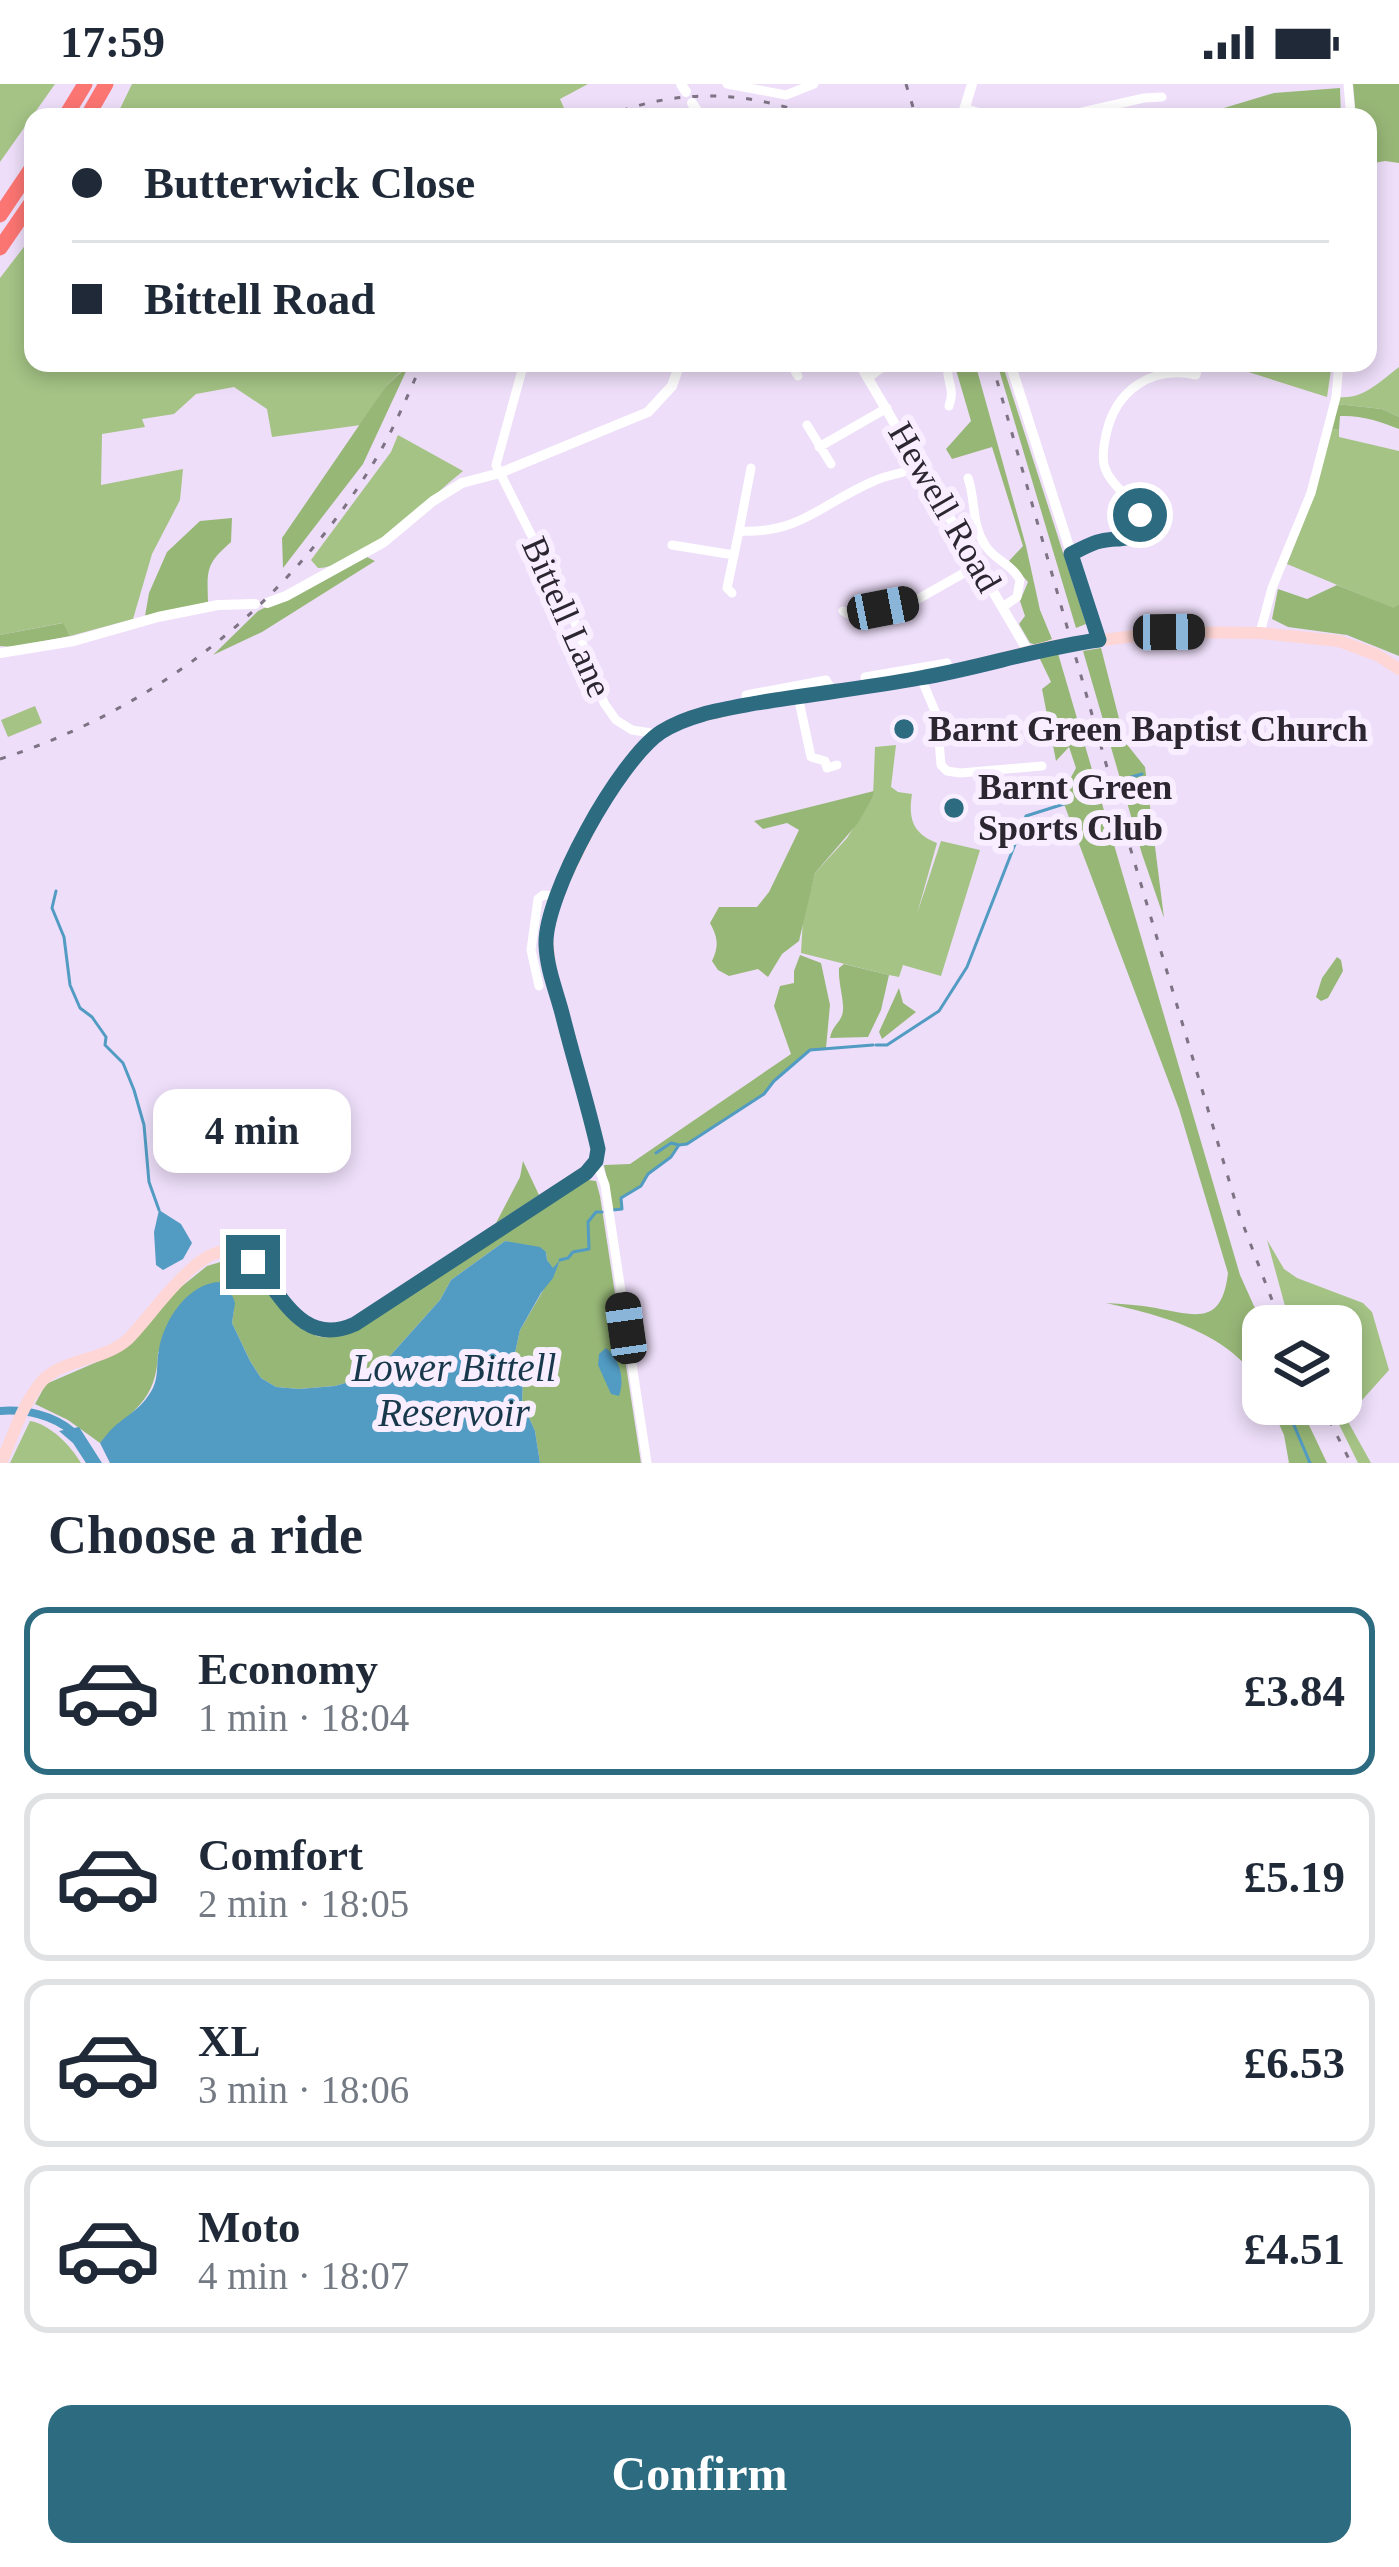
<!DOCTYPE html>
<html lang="en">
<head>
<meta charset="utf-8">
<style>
	:root { --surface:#fff; --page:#f6f6f7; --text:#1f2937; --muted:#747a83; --line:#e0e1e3; --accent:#2d6b81 }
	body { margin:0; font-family:Georgia,serif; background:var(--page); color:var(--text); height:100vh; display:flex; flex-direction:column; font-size:45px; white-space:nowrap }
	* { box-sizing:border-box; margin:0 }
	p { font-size:39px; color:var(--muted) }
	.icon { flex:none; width:66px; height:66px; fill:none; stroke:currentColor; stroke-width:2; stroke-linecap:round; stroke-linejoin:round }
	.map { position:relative; height:1379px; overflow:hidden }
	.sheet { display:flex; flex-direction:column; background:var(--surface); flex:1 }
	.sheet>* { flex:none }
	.banner { position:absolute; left:24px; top:24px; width:1353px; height:264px; border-radius:24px; box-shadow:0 6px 18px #0003; display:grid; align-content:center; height:264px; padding:0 48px; background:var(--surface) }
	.tools { position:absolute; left:1242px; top:1221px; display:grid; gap:24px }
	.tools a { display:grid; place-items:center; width:120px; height:120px; border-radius:24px; background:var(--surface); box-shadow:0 6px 18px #0003; font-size:60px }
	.end { position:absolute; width:54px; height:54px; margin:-27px; border:15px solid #2d6b81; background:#fff; box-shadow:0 0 0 6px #fff }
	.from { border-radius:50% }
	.bubble { position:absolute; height:84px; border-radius:24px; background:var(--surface); box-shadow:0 6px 18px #0003; font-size:39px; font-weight:700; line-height:84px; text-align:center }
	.car { position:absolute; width:36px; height:72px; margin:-36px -18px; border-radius:15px; box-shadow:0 0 9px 3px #0007; background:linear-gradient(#222 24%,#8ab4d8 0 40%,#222 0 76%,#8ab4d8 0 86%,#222 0) }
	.banner b { display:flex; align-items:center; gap:42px; height:114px; font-size:45px }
	.banner b+b { border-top:3px solid var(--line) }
	.banner i { width:30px; height:30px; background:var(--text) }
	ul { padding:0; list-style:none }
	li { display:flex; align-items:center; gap:36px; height:168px; margin:0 24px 18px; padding:0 24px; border:6px solid var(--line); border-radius:24px }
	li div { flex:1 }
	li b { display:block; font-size:45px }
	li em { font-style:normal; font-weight:700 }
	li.on { border-color:var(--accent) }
	li>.icon { width:108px; height:108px; stroke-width:1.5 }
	h2 { padding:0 48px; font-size:54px; line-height:144px }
	.cta { display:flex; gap:24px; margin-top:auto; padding:24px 48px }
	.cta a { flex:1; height:138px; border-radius:24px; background:var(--accent); color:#fff; font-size:48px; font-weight:700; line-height:138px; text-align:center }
	.status { display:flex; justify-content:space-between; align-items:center; height:84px; padding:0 60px; background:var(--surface); direction:ltr }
	.status svg { height:33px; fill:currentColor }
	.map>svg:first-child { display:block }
	.green { fill:#a4c385 }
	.forest { fill:#97b777 }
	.water { fill:#529bc3 }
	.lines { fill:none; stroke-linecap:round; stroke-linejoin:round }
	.stream { stroke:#529bc3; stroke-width:3 }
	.canal { stroke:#529bc3; stroke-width:8 }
	.minor { stroke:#fff; stroke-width:9 }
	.tertiary { stroke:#fff; stroke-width:10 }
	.secondary { stroke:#fed6d5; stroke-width:12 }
	.motorway { stroke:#fb7572; stroke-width:15 }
	.rail { stroke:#7d7384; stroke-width:3; stroke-dasharray:6 12; stroke-linecap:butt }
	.route { stroke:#2d6b81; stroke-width:15 }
	.poi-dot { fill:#2d6b81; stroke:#f8eeff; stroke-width:4.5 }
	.labels { text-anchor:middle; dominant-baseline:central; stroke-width:12; stroke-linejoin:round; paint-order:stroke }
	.street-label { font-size:36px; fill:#2c2630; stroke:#f8eeff }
	.poi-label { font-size:36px; font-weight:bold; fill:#2c2630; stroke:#f8eeff; text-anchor:start }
	.water-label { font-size:39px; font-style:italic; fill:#18394b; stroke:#f8eeff }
</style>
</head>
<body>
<div class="status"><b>17:59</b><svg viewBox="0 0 49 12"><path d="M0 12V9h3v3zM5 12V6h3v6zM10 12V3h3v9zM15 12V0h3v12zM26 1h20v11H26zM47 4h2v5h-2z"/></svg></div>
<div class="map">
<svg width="1399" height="1379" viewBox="0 0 1399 1379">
	<rect width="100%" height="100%" fill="#eedef9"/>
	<!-- green -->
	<path class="green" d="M0 0H55L0 78Z
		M132 0H588L560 15 568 33H116Z
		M33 151V279H410L386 302 361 341 272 353 267 325 234 303 196 310 174 330 142 335 145 343 102 350 101 401 183 385 180 416 152 470 133 535 70 552 62 539 0 551V194Z
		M1220 279H1332L1327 313Z
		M1399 283V333L1382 325 1337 320 1339 313C1362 316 1381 297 1399 283Z
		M1331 345 1339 346V353L1399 367V520L1395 525 1287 480 1315 410Z
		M398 351 463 387C431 413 358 484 318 484L311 476 391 368Z
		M35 622 42 639 8 653 1 636Z
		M896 661 891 703 898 708 912 710C908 735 913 750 937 759L917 830 941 757 980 766 941 892 903 881 899 893 889 891 801 869 803 834 815 789 847 754 873 713 875 663Z
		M1267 1156 1284 1185 1297 1194 1363 1219 1372 1228 1389 1286 1346 1334 1371 1379H1358L1329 1320H1341V1242H1294L1285 1222Z
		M30 1337C50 1340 71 1362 81 1379H10Z"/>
	<!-- forest -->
	<path class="forest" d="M1353 0H1399V79L1385 77 1368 80V33H1356Z
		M1340 4 1341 33H1194L1274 9Z
		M954 279H975L1026 462 1040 526 1052 555 1037 561 1030 559 1019 540 1025 532 1020 517 1028 498 1009 477 1023 462 992 363 952 375 946 365 971 337Z
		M997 279H1002L1086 540 1076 544Z
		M409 281 363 380 283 484 282 454 386 302Z
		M1337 320 1382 325 1399 333V345C1380 337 1360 331 1340 332L1339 346 1331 345Z
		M232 434 231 458C206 480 207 485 208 518L145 532 149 509 167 468 200 437Z
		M367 473 375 477 262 548 213 571 258 527Z
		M1337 501 1394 524 1399 520V572L1347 551 1288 543 1272 535 1278 505 1307 515Z
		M63 539 70 552 13 563 0 562V551Z
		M1101 564 1125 658 1145 683 1164 834 1142 770 1083 567Z
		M1057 566 1240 1191 1263 1242V1304C1231 1249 1164 1232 1106 1219 1122 1220 1139 1221 1156 1224 1197 1232 1222 1241 1228 1189L1179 1025 1061 712 1076 684 1069 663 1056 677 1042 605 1051 598 1039 573Z
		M874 707 873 713 858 739 815 789 799 857 782 870 768 893 758 885 729 892 718 886 712 877C719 862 718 854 710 839L719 823H757L769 808 799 746 787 739 763 745 754 737Z
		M800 871 821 879 830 921 826 964 810 966 800 973 793 982 774 997 764 1010 687 1060 679 1061 671 1073 648 1090 641 1102 622 1114V1125L613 1126 604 1081 630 1080 791 970 774 922 780 902 794 899V887Z
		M1337 873 1341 876 1343 887 1328 914 1321 917 1316 913 1322 894Z
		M844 880 889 891 881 926 868 953 830 954C833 939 842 939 843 926 844 916 838 898 839 884Z
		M899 904 903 919 916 928 882 955 879 948Z
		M523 1077 539 1111 496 1139 520 1093Z
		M588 1096 596 1097 600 1112 641 1379H540L535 1347 522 1318 523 1295 515 1269 520 1246 559 1179 553 1185 547 1176 546 1168 505 1157 451 1196 440 1216 373 1291 335 1302 299 1305 276 1303 261 1294 250 1277 232 1239 234 1225 158 1268C157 1319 131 1326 100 1359L68 1336 35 1320 46 1300 113 1271 181 1203 207 1182 234 1174 244 1179C263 1199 295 1248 321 1253 333 1255 347 1248 359 1244Z
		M1270 1320H1299L1327 1379H1289L1284 1351Z"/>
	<!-- water -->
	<path class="water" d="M159 1126 181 1140 192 1159 183 1175 163 1186 156 1181 154 1148Z
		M505 1157 540 1163 546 1168 547 1176 553 1184 560 1176 553 1194 541 1209 520 1246 515 1269 523 1295 522 1318 535 1347 540 1379H110L100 1359C106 1352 112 1343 120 1338 135 1326 143 1322 153 1304 159 1291 156 1279 159 1265 164 1236 188 1199 220 1198L233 1213 235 1219 232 1239 250 1277 261 1294 276 1303 299 1305 335 1302 373 1291 440 1216 451 1196Z
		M606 1264C620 1275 625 1295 619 1312L611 1310 598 1281 599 1270Z
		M79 1343 102 1379H86L73 1359 59 1347Z"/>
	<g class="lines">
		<!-- stream -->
		<path class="stream" d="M1131 693 1142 690
			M56 807 52 824 64 853 70 901 80 924 92 933 106 953 105 961 123 979 134 1006 144 1041 149 1098 159 1126
			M876 961H887L939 927 967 883 1026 732 1067 719
			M656 1069 671 1059 679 1061
			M613 1126 622 1125 621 1114 641 1102 648 1090 671 1073 679 1061 687 1060 764 1010 774 997 810 966 873 961
			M560 1176 568 1174 573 1168 589 1165 588 1138 596 1128H602
			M1285 1320 1310 1379"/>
		<!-- canal -->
		<path class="canal" d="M0 1327C26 1325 53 1331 73 1348"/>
		<!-- minor -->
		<path class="minor" d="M727 0 786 11 814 0
			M1348 0 1351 33
			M964 24 994 33
			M1060 33 1144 14 1162 13
			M524 279 496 381 574 536 604 619 616 636 632 646 657 650
			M790 279 798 292
			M948 279C945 298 956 302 949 322
			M868 294 888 279
			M807 341 831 380
			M819 363 887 324
			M968 394C976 417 971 439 985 461 994 476 1012 480 1020 496L1017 513 1003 523
			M739 447 751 384
			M672 461 734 471 739 447C801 450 822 419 874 397 889 390 904 390 919 382
			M1071 470C1080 466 1088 461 1097 458 1111 454 1132 461 1139 443 1147 421 1108 404 1104 380 1102 371 1104 360 1106 351 1115 307 1151 281 1196 291L1199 279
			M732 509 727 504 734 471
			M843 527 848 530 911 519 978 481
			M1260 549 1272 504 1311 409 1336 313 1339 279
			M865 593 947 579
			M921 594 937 632 941 681 947 687 960 689 1042 682
			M798 612 811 673 825 677 827 684 837 681
			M748 621 746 611 826 596 832 606
			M539 902 531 866 538 815 543 811 556 812
			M596 1077 605 1101 647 1379"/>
		<!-- tertiary -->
		<path class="tertiary" d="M681 0 686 8
			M692 19 701 33
			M962 33 972 0
			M859 279 1029 569
			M1010 279 1099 556
			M267 519 286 512 384 458 433 417 462 399 500 389 648 328 672 302 680 279
			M0 569 74 557 158 533 218 521 255 520"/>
		<!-- secondary -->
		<path class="secondary" d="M1 1379C13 1352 23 1318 43 1296 65 1274 103 1277 127 1256 150 1235 194 1163 231 1167 281 1173 282 1274 355 1240L591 1084 597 1074V1060L550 887 547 847 556 812 601 722 638 667 658 650 686 636 748 621 921 594 1052 562 1169 548 1260 549 1339 557 1377 571 1399 585"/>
		<!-- motorway -->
		<path class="motorway" d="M65 33 85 0
			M87 33 106 0
			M0 131 33 82
			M0 164 33 116"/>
		<!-- rail -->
		<path class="rail" d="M906 0 916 33
			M605 33C673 5 745 5 814 33
			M992 279 1124 743 1239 1130 1282 1242
			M0 675C157 625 289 519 374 378 393 347 407 313 422 279
			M1321 1320 1351 1379"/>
	</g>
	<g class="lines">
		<!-- route -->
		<path class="route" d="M253 1178C282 1211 302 1264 355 1240L586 1089 596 1077 598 1065C588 1021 574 977 563 933 557 909 547 886 546 861 544 811 619 676 661 648 689 630 725 625 757 619 811 610 866 604 920 594 980 584 1038 564 1099 556L1071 470C1081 465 1091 459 1101 457 1123 452 1138 461 1140 431"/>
	</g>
	<!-- markers -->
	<g class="poi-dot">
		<circle cx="904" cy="645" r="12"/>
		<circle cx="954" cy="724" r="12"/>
	</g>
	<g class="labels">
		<!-- street labels -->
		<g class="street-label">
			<text transform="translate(945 423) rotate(60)">Hewell Road</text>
			<text transform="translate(567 533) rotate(66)">Bittell Lane</text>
		</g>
		<!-- poi labels -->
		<g class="poi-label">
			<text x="928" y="645">Barnt Green Baptist Church</text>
			<text x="978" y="703">Barnt Green<tspan x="978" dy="41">Sports Club</tspan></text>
		</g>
		<!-- water labels -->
		<g class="water-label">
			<text x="454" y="1283">Lower Bittell<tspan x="454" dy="45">Reservoir</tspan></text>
		</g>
	</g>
</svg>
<div class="tools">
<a><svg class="icon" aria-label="layers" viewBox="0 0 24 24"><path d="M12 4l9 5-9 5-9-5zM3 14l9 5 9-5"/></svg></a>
</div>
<i class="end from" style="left:1140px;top:431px"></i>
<i class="end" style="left:253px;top:1178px"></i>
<div class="bubble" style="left:153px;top:1005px;width:198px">4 min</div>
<i class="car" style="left:883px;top:524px;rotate:79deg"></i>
<i class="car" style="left:1169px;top:548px;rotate:89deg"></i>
<i class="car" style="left:626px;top:1244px;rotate:352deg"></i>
<div class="banner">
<b><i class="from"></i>Butterwick Close</b>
<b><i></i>Bittell Road</b>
</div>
</div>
<section class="sheet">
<h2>Choose a ride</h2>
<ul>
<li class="on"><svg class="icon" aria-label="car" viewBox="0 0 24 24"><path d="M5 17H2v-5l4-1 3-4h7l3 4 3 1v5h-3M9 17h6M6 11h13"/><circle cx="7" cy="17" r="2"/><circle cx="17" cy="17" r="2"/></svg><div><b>Economy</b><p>1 min · 18:04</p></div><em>£3.84</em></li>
<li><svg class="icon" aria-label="car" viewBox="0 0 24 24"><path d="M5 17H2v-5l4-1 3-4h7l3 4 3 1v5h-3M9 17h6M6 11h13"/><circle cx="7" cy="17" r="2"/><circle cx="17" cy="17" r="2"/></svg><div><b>Comfort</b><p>2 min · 18:05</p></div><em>£5.19</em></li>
<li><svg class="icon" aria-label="car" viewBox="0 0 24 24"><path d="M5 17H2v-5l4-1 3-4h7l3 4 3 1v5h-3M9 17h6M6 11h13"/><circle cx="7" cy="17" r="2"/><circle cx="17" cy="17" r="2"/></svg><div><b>XL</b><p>3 min · 18:06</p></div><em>£6.53</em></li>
<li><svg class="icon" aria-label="car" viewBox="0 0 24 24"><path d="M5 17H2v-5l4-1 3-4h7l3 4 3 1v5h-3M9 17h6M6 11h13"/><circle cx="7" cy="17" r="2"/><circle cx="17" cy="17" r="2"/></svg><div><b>Moto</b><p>4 min · 18:07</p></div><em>£4.51</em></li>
</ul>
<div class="cta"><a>Confirm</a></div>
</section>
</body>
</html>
